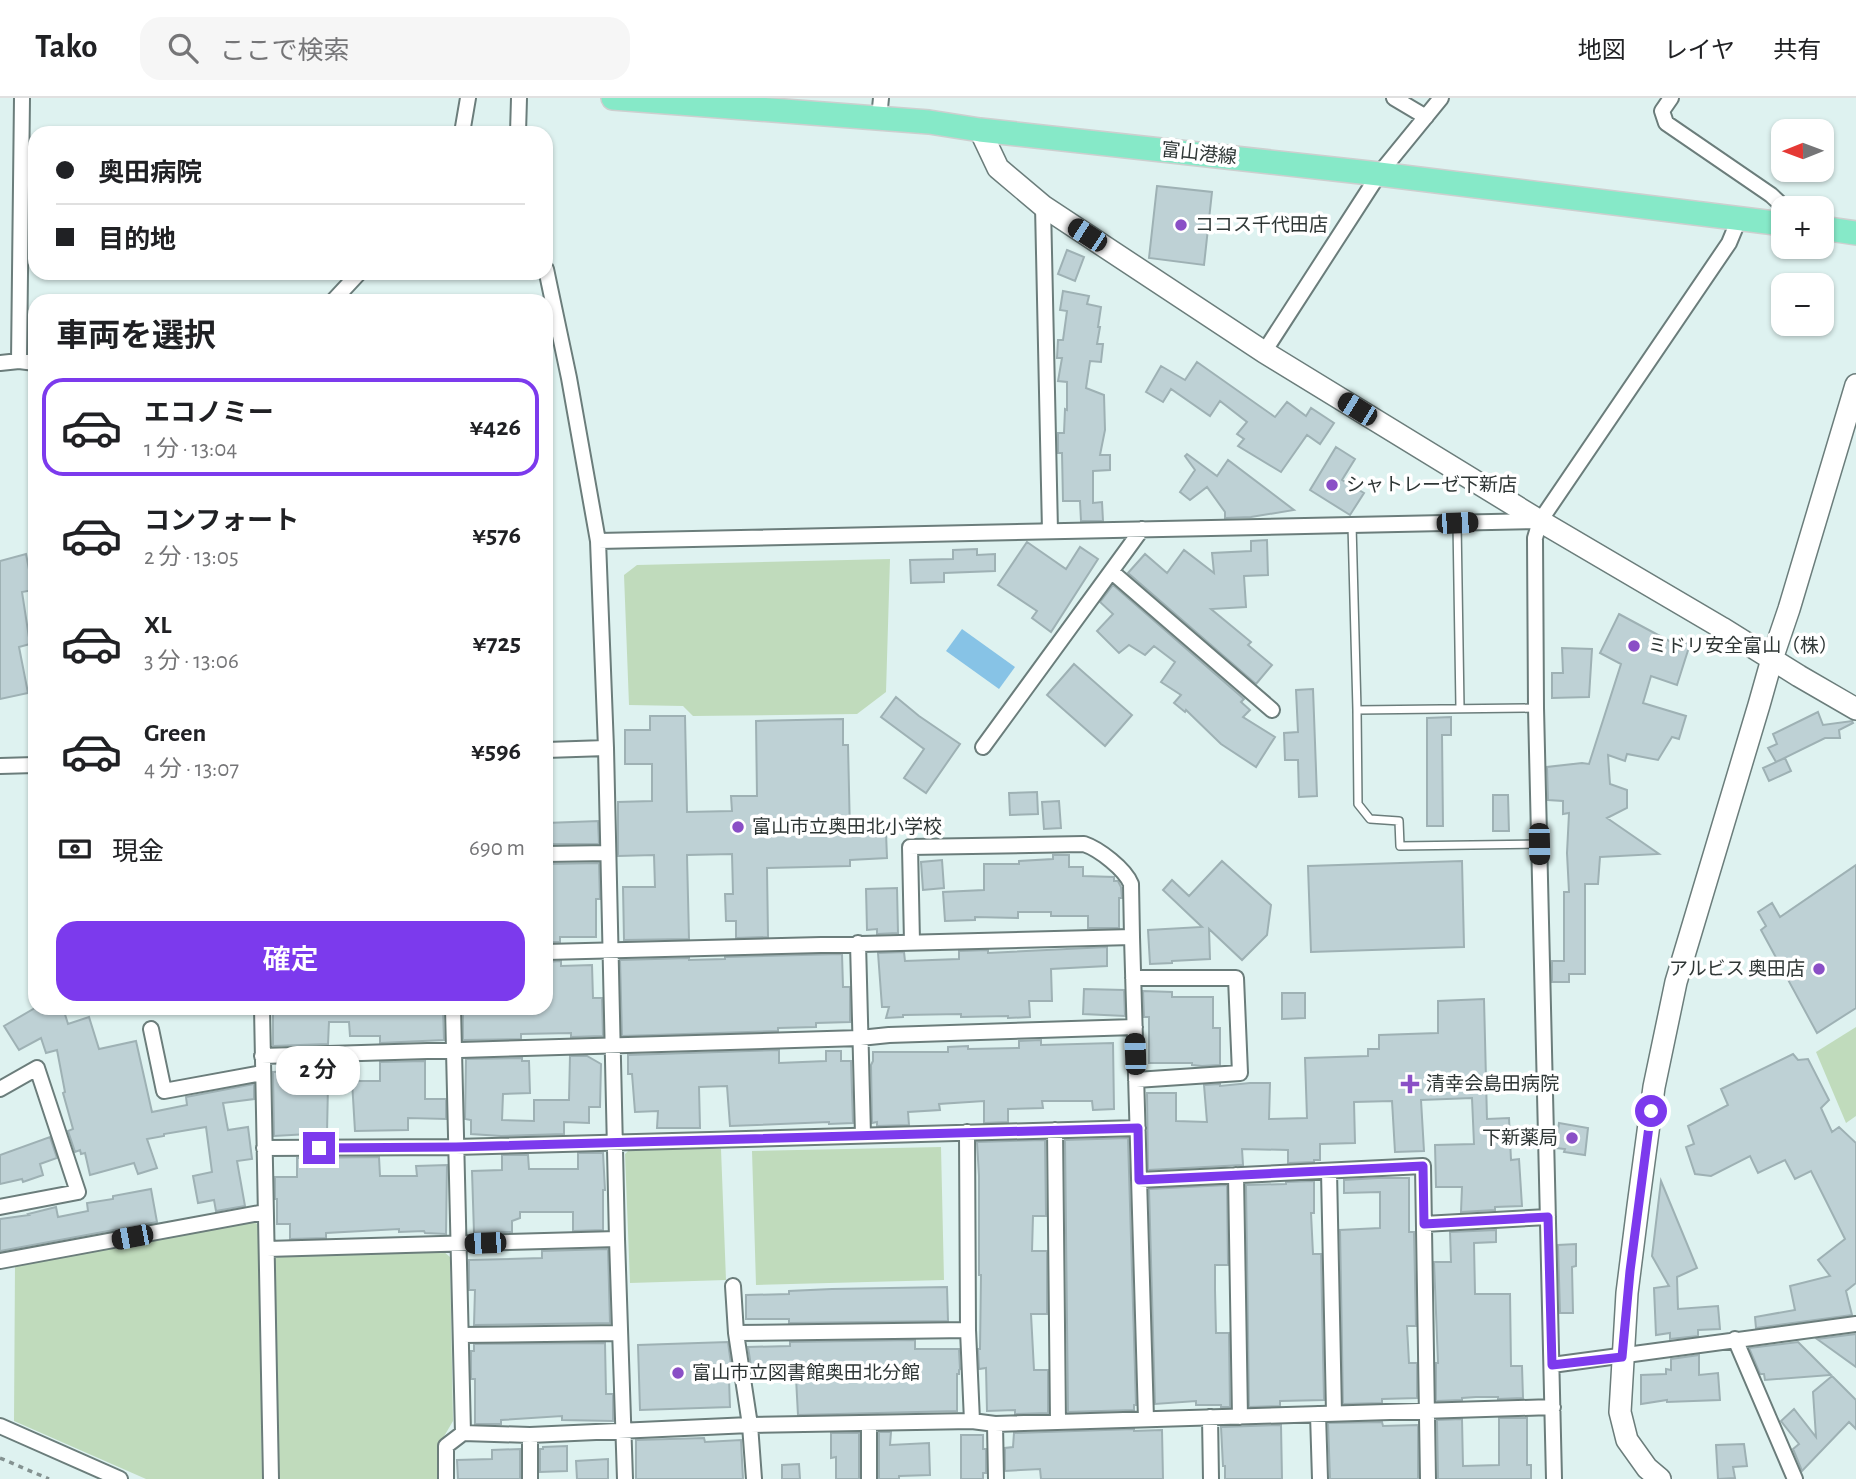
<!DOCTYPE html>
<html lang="ja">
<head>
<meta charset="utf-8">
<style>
	:root { --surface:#fff; --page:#f6f6f6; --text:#202124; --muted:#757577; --line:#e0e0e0; --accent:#7c3aed }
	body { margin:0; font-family:"Alegreya Sans","Noto Sans JP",sans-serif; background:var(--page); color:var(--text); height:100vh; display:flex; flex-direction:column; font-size:26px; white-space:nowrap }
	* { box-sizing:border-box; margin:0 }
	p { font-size:23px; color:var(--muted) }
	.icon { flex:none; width:38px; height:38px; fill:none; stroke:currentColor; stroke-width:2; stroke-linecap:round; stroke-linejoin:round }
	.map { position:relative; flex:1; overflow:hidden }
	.sheet { position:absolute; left:28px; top:196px; width:525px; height:721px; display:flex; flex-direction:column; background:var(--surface); border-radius:21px; box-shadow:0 2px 5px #0004 }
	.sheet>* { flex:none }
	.guide { position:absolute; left:28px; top:28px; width:525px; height:154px; border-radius:21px; box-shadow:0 2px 5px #0004; display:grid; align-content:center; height:154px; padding:0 28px; background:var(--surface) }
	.needle { width:46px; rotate:269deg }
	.fabs { position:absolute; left:1771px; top:21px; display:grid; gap:14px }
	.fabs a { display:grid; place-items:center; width:63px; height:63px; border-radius:14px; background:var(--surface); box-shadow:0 2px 5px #0004; font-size:35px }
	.end { position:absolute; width:32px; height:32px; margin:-16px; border:9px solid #7c3aed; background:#fff; box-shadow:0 0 0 4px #fff }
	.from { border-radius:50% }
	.bubble { position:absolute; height:49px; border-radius:21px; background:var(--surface); box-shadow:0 2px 5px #0004; font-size:23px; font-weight:600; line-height:49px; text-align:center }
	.car { position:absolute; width:21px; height:42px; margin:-21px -10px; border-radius:9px; box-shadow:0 0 5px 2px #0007; background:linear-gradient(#222 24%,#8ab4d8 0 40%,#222 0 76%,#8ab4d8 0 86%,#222 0) }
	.guide b { display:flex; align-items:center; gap:24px; height:66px; font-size:26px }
	.guide b+b { border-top:2px solid var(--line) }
	.guide i { width:18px; height:18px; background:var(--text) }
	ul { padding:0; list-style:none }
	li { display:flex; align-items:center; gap:21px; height:98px; margin:0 14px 10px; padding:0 14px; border:4px solid transparent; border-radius:21px }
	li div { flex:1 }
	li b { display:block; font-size:26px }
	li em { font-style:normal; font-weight:600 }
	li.active { border-color:var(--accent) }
	li>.icon { width:63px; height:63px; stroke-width:1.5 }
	h2 { padding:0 28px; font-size:32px; line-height:84px }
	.pay { display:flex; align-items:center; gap:18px; height:77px; padding:0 28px; font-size:26px }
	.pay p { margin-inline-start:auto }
	.button { display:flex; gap:14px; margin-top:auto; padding:14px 28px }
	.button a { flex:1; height:80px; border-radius:21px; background:var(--accent); color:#fff; font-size:28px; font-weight:600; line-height:80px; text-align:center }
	header { display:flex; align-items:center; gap:42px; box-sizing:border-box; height:98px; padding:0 35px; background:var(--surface); border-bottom:2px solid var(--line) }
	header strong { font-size:33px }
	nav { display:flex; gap:38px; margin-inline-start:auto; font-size:24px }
	.search { width:490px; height:63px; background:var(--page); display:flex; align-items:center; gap:18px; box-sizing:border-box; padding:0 24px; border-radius:21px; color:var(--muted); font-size:26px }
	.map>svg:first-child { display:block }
	.green { fill:#c0dbbc }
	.water { fill:#87c3e6 }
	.building { fill:#bed1d5; stroke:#9eb1b4; stroke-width:2 }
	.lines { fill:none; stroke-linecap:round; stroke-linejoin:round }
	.lane-casing { stroke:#6b7d7b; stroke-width:10 }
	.street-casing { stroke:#6b7d7b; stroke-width:18 }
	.secondary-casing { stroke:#6b7d7b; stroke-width:24 }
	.primary-casing { stroke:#cdcfcf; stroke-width:26 }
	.path { stroke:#849291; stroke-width:3.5; stroke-dasharray:5 5; stroke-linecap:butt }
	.lane { stroke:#fff; stroke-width:7 }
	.street { stroke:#fff; stroke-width:14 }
	.secondary { stroke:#fff; stroke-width:21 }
	.primary { stroke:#86e9c8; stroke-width:23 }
	.route { stroke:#7c3aed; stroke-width:9 }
	.poi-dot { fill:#8a4fc6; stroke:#fff; stroke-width:2.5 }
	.labels { text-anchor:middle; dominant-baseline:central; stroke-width:7; stroke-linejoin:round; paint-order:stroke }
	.street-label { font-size:19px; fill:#2e3635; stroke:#fff }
	.poi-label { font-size:19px; fill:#2e3635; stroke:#fff; text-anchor:start }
</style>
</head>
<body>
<header>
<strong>Tako</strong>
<div class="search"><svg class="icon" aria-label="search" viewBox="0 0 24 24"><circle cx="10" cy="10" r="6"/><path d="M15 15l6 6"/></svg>ここで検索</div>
<nav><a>地図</a><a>レイヤ</a><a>共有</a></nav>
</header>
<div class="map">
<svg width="1856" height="1381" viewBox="0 0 1856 1381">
	<rect width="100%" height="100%" fill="#def2f0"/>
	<!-- green -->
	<path class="green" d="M890 461 886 594 857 616 693 618 683 608 629 607 624 477 637 467Z
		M1856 929V1018L1846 1025 1816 954Z
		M941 1049 944 1182 756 1187 752 1053Z
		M630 1051H721L726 1182 630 1185 625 1056Z
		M250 1122 259 1127 262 1381H146L14 1323 15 1167Z
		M443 1153 450 1159 453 1323 439 1347 440 1381H279L274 1160 283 1158Z"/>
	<!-- water -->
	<path class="water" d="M962 531 1015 569 999 591 946 553Z"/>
	<!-- building -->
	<path class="building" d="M1157 88 1212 94 1204 167 1149 160Z
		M1067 152 1084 159 1075 183 1058 176Z
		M1063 193 1089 198 1087 206 1101 209 1098 229H1100L1097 246H1103L1101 264 1090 263 1086 290 1104 297 1105 332 1100 357H1110V372L1093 373V405L1102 404 1103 423H1081L1080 403H1063L1062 355H1058V335H1064L1065 311 1067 312V284L1058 283 1062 260H1057L1058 242H1063L1067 213 1060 212Z
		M1197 264 1275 319 1287 304 1306 318 1311 310 1334 325 1320 346 1307 337 1281 374 1238 348 1244 341 1237 336 1247 324 1220 303 1210 318 1171 291 1163 304 1146 294 1161 268 1185 282Z
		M1336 349 1355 361 1342 382 1364 395 1350 417 1310 392Z
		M1187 356 1217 378 1228 362 1294 412 1251 419 1225 420V414L1207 389 1190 402 1180 394 1195 372 1185 358Z
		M1267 442 1268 477 1244 478 1246 509 1211 511 1251 544 1248 547 1272 567 1256 586 1128 475 1145 456 1167 475 1184 452 1214 475 1212 455 1251 453V443Z
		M1027 444 1066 471 1080 449 1098 461 1051 534 1032 520 1037 513 998 487Z
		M977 451V457L995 456V473L944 475V484L911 485 910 462 953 461V452Z
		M26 456 33 492 22 494 30 546 19 549 28 595 0 601V463Z
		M1113 487 1244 601 1241 604 1250 612 1243 619 1275 639 1256 669 1221 646 1186 612 1185 614 1174 605 1181 597 1161 584 1175 564 1154 548 1145 557 1129 547 1119 555 1097 533 1113 516 1100 504Z
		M1619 516 1673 545V542L1690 546 1677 587 1651 578 1643 605 1686 618 1679 641 1672 639 1658 662 1627 656 1625 663 1608 657 1610 686 1627 692V710L1607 720 1659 756 1600 759 1598 786H1585V876H1569V884H1552V863H1564V794H1569L1567 755 1569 715 1563 716V703L1548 702 1547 669 1582 665 1589 666 1621 566 1600 555Z
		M1562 550 1592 551 1589 599 1552 600V575H1563Z
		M1074 566 1132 617 1105 648 1047 597Z
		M1313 591 1317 698 1299 699 1298 662H1285L1284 635 1298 634 1296 592Z
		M896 599 919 618 960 646 926 695 904 680 924 651 881 619Z
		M1818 614 1823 627 1852 623 1853 625 1839 632 1840 640H1825L1776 664 1768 650 1777 646 1773 636Z
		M650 618H685L687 714 732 713 731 698H757L756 623 843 621V647H848L850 735 886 734 887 760 850 762V768L767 770 768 839 736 840V823H726L725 796H733L732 756 687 757 689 841 624 842 623 789H655L654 757 618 758V704L652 703V666H625V632H650Z
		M1451 619V637H1442L1443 728H1427V620Z
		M1785 660 1791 673 1769 683 1763 670Z
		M1037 694 1038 716 1010 717 1009 695Z
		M1493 697H1508L1509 733H1493Z
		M1059 703 1061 730 1044 731 1042 704Z
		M598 723 599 746H546V725Z
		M1053 757H1069V769H1083V778L1114 779V783H1118L1121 789 1122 800H1119V830H1088V818H1051V814H1018V820L975 819V822L945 823 943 794 984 792V766H1019V763L1053 761Z
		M942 762 944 790 923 792 921 764Z
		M1222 763 1271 807 1267 837 1242 862 1209 831 1210 861 1172 863V865L1150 866 1148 832 1202 829 1163 792 1172 782 1189 798Z
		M1462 763 1464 849 1311 854 1308 768Z
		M599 765 600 801H596V839H560V844H546V766Z
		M1856 767V910L1817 935 1761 832 1766 828 1758 814 1772 805 1780 819Z
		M897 790 898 835 877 836V831L867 832 866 791Z
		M1107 849V868L1051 871 1052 903H1029L1030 919 1008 920V918L961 919V916L903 917V919L886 920 889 909H882L878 855 904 854 905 863 959 861V853L988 852V855Z
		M842 856 843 889H850V924L816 925V929L778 930V933L622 938 620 862 689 860V862L725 861V859Z
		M561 863V868L592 867 593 900H602L603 938 571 939V935L521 936V941L463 942V910H546V864Z
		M1084 891 1124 892 1125 918 1083 916Z
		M1143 893 1172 894V899H1213V930H1220V967L1202 968 1192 967V965H1149V919H1144Z
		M1282 895H1305V920L1282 921Z
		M1484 901 1487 1021 1509 1020 1511 1062 1519 1061 1522 1108 1495 1109V1112L1461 1114 1462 1089H1436L1435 1047 1474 1046 1472 1000 1421 1002 1424 1053 1395 1054 1392 1003 1354 1004 1355 1045 1320 1046V1062H1314V1064L1288 1065V1052L1242 1051 1243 1067 1148 1072 1147 995H1176V1023L1207 1024 1204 987 1220 986V988L1250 985H1270L1269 1021 1307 1020 1305 960 1368 958V951H1379V937L1438 935V903Z
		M35 910H63L68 926 89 919 99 951 136 943 152 1014 187 1007 186 999 254 986V1001L223 1005 228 1032 248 1029 252 1061 237 1063 245 1108 216 1113 214 1102 198 1105 193 1078 212 1074 206 1029 164 1036V1038L147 1041 157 1070 138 1076 134 1065 90 1077 85 1055 81 1056 80 1052 75 1054 68 1033 73 1031 63 995 65 994 57 952 46 955 41 940 19 952 4 928Z
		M273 910H443L444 942 380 945V938H350L349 924H329L328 946 273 948Z
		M1041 942V947L1113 945 1114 1011 1093 1012 1092 1003H1042L1043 1010 1008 1011V1024L984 1025V1003L939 1006 940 1012 908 1014 909 1027 877 1028V1024L872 1025 871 967 873 963V954H948V949L968 948V951L1019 950V943Z
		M779 952V965L826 963V953H841V963H851L853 1025 829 1026V1024L730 1028 727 988 699 989 700 1030H657L658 1013 635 1014 632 976H628V957Z
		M1793 956 1798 962 1808 961 1829 1002 1821 1010 1832 1034 1839 1029 1856 1045V1185L1846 1193 1852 1217 1756 1230 1755 1219 1795 1212 1790 1188 1830 1178 1818 1162 1845 1141 1811 1073 1795 1081 1785 1062 1758 1075 1750 1058 1711 1078 1695 1076 1686 1049 1694 1046 1688 1028 1728 1007 1721 991Z
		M570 958H587L601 966 600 1009H589V1025L564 1024V1036L501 1038 471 1036V1022L465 1021 466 961 522 960V963H529L530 995 503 996 502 1022 534 1023V1002H569Z
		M425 963V1001H446V1021L408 1020V1032L355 1033 352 983H380V964Z
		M293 973V989L328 987 327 1035 274 1038 273 974Z
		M1559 1025 1588 1030 1585 1057 1564 1054 1565 1051 1556 1050Z
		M50 1039 57 1060 40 1066 43 1077 23 1084 22 1081 0 1086V1057Z
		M1128 1040 1136 1307H1134V1312L1068 1314 1065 1042Z
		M1045 1042 1046 1118H1033L1032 1153H1047V1216H1031L1034 1272H1048V1315L1015 1316V1312L987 1313 986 1270 979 1271 978 1251H980L981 1177H979V1078L977 1044Z
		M578 1055H603L605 1092H603V1132L573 1133V1114H520V1120L512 1123V1134L474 1135 472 1073 502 1072V1057H528L529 1071H578Z
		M379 1059 380 1078H417L416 1068 447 1067 446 1136 425 1135 424 1133 399 1134V1131L326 1135V1140L290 1141V1126H277V1101H275V1079H297V1060Z
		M1378 1080H1409V1134H1414L1416 1228H1407L1409 1265H1417V1300L1382 1301V1305L1343 1306 1340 1132 1380 1130V1094L1344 1095V1082Z
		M1314 1083V1115H1311L1313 1156H1321L1324 1302 1280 1303V1308L1249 1309 1246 1087 1286 1086V1084Z
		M1661 1083 1697 1170 1677 1179 1678 1211 1718 1208 1720 1231 1698 1232V1238L1670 1241V1235L1656 1237 1654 1190 1669 1188 1652 1158Z
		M1227 1087 1228 1167H1215V1192L1216 1235H1229L1230 1309H1221V1307H1196V1303L1155 1306 1149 1091Z
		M151 1091 157 1124 0 1153V1121L29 1117 28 1116 56 1109 58 1119 88 1113 87 1105 113 1101V1098Z
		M1496 1132V1144L1474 1145 1475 1196H1510L1511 1268H1522L1523 1300 1498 1301V1299H1476L1462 1300V1302L1436 1303V1265H1438L1434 1164H1451L1450 1134Z
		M1576 1146V1168L1572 1169 1573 1215H1560L1558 1147Z
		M608 1151 610 1225 474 1227 475 1192H469V1162L542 1160V1153Z
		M947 1189 948 1223 789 1225V1221H746V1197L789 1196V1193L832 1191Z
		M1856 1236V1269L1817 1241Z
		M915 1242V1251H959L960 1271 959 1272V1276H957V1313L798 1317 796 1280 753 1281 748 1249 790 1248V1244Z
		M728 1244 733 1281H729L730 1309 640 1312 638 1247Z
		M1798 1244 1831 1277 1765 1282 1764 1276H1760L1749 1250Z
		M605 1245 606 1296H613V1323L562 1322V1318L501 1322V1326H475V1281H471V1253H474V1246Z
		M1699 1257V1277L1718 1275 1720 1302 1667 1304V1302L1641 1306V1277L1666 1276V1271L1671 1272V1261Z
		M1832 1278 1856 1302V1331L1849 1324 1802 1373 1793 1351 1799 1346 1781 1323 1794 1311 1816 1339 1813 1294Z
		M1499 1320H1527V1367H1531V1381H1438L1437 1322 1462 1321 1463 1368 1499 1367Z
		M1382 1324 1383 1328 1418 1327V1381H1330L1328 1325Z
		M1281 1327 1282 1381H1225V1368H1223L1221 1329Z
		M1134 1331V1333L1162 1332 1163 1381H1041L1040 1371 1005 1373V1350L1013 1349 1014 1335Z
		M879 1334H891L890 1347 929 1345 930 1377 899 1378V1381H879Z
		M831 1335H859V1381H836V1359L831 1360Z
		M961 1337H983V1351H986V1375H983V1381H961Z
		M704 1340 705 1344 741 1342 743 1381H636V1342Z
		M1744 1346 1747 1368 1733 1369 1735 1380 1718 1381 1716 1347Z
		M567 1348V1373L540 1374V1351H543V1349Z
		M520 1351V1381H458L457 1362 492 1361V1352Z
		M608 1361V1381H577L576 1363Z
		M799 1366 800 1381H782V1367Z"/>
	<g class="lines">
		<!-- lane casing -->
		<g class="lane-casing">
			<path id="lane" d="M1457 424 1460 610
				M1352 427 1357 612 1536 610
				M1357 612 1358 706 1370 721 1399 723 1400 748 1539 746"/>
		</g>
		<!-- street casing -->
		<g class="street-casing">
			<path id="street" d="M1394 0 1426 19
				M1671 0 1662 13 1666 25 1771 97 1785 110
				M879 20 881 0
				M462 35 468 0
				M518 35 519 0
				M1043 108 1050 433
				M546 171 569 280 598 443 606 650 617 1141 625 1381
				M333 203 359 175
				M1264 254 1379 76 1441 0
				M19 263 22 0
				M0 265 19 263 35 265
				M598 443 1538 423
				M1112 474 1272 612
				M983 649 1142 431
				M546 652 606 650
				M0 668 35 667
				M546 756 608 755
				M912 844 910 749 1084 746C1099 751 1125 771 1131 786L1132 839
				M858 845 863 1037
				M546 854 1132 839 1146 1321
				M1133 880H1236L1240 975 1136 982
				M262 910 271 1381
				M453 910 463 1335
				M151 931 164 993 262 975
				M262 958 860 940 889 937 1135 929
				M0 991 37 970 78 1094 0 1109
				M1055 1032 1058 1324
				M967 1034 968 1232 972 1323
				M264 1050 456 1049 1138 1030
				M1329 1073 1334 1315
				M1236 1077 1240 1319
				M1139 1082 1423 1068 1428 1381
				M1424 1126 1548 1119
				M267 1151 617 1141
				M0 1163 265 1114
				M733 1188 736 1235 750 1327 754 1381
				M736 1235 968 1232
				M461 1237 620 1235
				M1735 1241 1795 1381
				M1552 1267 1856 1226
				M1318 1316 1320 1381
				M1210 1319 1211 1381
				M869 1325V1381
				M995 1326 996 1381
				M0 1328 120 1381
				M530 1337V1381
				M446 1381V1348L463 1335 530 1337 750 1327 972 1323 995 1326 1553 1309
				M1554 1381 1536 610 1535 440 1540 423 1729 145 1739 121"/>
		</g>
		<!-- secondary casing -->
		<g class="secondary-casing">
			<path id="secondary" d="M980 32 998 70 1043 108 1264 254 1540 423 1722 530 1799 578 1856 611
				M1660 1381 1647 1370 1627 1342 1620 1314 1627 1195 1638 1108 1654 989 1676 884 1759 607 1772 561 1789 511 1856 287"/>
		</g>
		<!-- primary casing -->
		<g class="primary-casing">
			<path id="primary" d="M613 0 929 24 980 32 1379 76 1783 126
				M1822 130 1856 135"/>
		</g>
		<!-- path -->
		<path class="path" d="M0 1360 49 1381"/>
		<!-- lane -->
		<use href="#lane" class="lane"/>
		<!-- street -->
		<use href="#street" class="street"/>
		<!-- secondary -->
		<use href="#secondary" class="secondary"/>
		<!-- primary -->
		<use href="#primary" class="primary"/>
	</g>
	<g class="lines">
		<!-- route -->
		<path class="route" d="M319 1050 456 1049 1138 1030 1139 1082 1423 1068 1424 1126 1548 1119 1552 1267 1622 1259 1630 1173 1651 1013"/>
	</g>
	<!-- markers -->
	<g class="poi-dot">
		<circle cx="1181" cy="127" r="7"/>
		<circle cx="1332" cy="387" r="7"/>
		<circle cx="1634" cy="548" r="7"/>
		<circle cx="738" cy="729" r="7"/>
		<circle cx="1819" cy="871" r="7"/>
		<path d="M1406.5 975.5h7v7h7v7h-7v7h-7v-7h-7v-7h7z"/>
		<circle cx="1572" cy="1040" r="7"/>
		<circle cx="678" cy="1275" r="7"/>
	</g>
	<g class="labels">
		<!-- street labels -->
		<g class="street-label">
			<text transform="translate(1199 56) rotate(6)">富山港線</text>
		</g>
		<!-- poi labels -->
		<g class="poi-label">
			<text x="1195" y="127">ココス千代田店</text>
			<text x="1346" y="387">シャトレーゼ下新店</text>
			<text x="1648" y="548">ミドリ安全富山（株）</text>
			<text x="752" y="729">富山市立奥田北小学校</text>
			<text x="1805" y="871" text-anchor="end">アルビス 奥田店</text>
			<text x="1426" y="986">清幸会島田病院</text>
			<text x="1558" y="1040" text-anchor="end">下新薬局</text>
			<text x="692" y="1275">富山市立図書館奥田北分館</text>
		</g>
	</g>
</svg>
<div class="fabs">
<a><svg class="needle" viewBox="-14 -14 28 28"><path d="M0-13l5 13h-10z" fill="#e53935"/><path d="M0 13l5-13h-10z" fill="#757577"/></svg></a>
<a>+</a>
<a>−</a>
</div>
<i class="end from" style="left:1651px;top:1013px"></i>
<i class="end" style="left:319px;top:1050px"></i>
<div class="bubble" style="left:276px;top:948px;width:84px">2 分</div>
<i class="car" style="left:1087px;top:137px;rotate:303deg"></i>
<i class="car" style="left:1357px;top:311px;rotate:302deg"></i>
<i class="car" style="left:1457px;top:425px;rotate:88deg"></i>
<i class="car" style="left:1539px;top:746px;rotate:179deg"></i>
<i class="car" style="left:1135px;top:956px;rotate:358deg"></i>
<i class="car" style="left:132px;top:1139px;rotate:259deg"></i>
<i class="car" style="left:485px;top:1145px;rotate:268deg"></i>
<div class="guide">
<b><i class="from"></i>奥田病院</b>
<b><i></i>目的地</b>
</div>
<section class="sheet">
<h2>車両を選択</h2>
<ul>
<li class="active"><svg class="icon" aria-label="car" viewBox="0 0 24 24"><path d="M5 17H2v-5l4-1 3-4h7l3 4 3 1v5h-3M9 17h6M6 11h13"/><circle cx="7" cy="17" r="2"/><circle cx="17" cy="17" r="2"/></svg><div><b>エコノミー</b><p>1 分 · 13:04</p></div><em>¥426</em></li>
<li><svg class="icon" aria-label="car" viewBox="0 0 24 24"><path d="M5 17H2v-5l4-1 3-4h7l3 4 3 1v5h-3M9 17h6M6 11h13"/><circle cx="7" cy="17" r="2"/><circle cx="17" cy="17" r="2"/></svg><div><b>コンフォート</b><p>2 分 · 13:05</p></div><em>¥576</em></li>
<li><svg class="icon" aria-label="car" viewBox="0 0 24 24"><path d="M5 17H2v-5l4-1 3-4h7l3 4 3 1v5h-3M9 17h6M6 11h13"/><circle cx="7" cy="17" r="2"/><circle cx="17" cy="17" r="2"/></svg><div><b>XL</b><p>3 分 · 13:06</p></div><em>¥725</em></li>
<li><svg class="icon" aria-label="car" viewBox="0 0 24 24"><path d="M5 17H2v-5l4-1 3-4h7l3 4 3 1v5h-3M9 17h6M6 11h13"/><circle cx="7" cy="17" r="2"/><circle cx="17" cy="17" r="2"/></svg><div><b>Green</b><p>4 分 · 13:07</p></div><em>¥596</em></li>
</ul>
<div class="pay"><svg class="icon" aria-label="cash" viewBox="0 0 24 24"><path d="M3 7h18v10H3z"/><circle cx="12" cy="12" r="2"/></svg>現金<p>690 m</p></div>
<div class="button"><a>確定</a></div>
</section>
</div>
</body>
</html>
